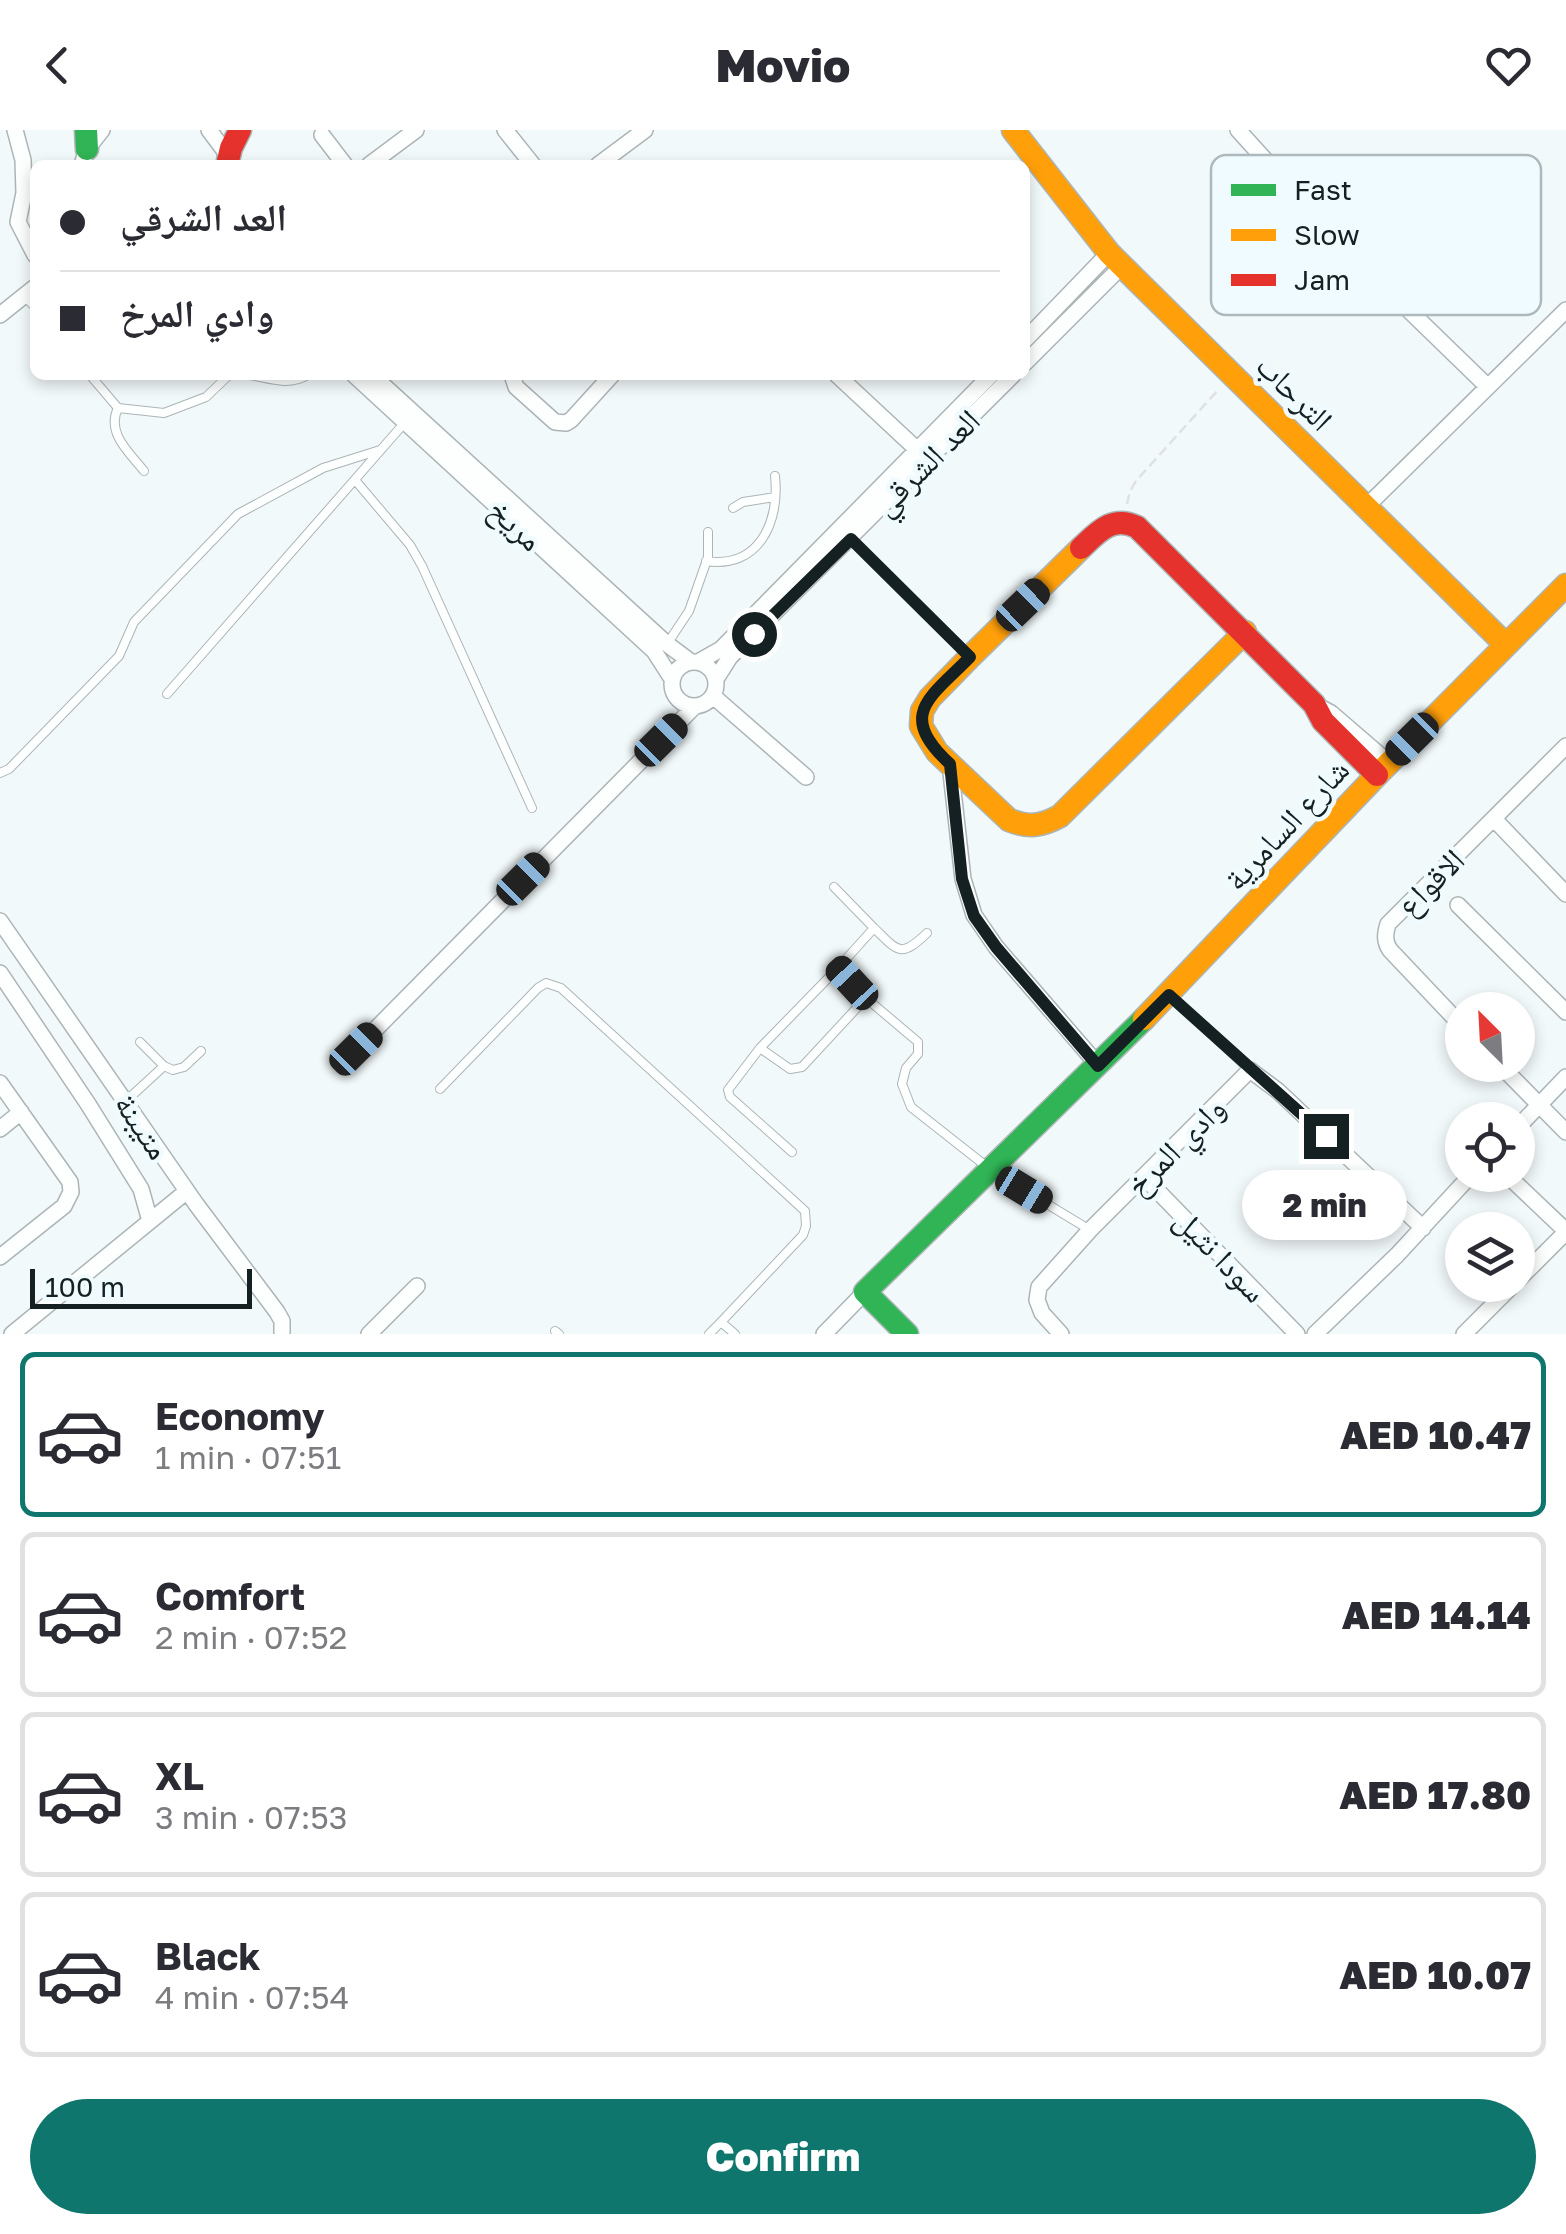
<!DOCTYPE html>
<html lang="en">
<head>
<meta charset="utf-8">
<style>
	:root { --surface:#fff; --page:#f2f2f3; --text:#2b2b33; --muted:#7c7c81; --line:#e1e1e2; --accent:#0f766e }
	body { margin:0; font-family:"Golos Text","Noto Naskh Arabic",sans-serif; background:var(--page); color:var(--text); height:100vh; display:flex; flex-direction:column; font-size:38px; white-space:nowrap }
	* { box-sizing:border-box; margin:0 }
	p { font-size:32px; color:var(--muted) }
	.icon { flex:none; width:55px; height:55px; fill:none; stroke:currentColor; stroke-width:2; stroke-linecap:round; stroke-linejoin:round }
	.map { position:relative; height:1204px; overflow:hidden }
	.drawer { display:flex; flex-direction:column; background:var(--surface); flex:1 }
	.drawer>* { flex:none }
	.hud { position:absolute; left:30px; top:30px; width:1000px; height:220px; border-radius:15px; box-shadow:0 5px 15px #0003; display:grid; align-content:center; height:220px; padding:0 30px; background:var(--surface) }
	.needle { width:65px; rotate:336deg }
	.fabs { position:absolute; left:1445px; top:862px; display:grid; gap:20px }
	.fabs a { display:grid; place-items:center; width:90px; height:90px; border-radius:50%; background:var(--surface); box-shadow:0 5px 15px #0003; font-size:50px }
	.scale { position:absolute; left:30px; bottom:25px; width:222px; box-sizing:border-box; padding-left:10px; border:5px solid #142022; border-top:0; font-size:28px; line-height:35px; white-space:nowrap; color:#142022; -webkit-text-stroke:8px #effbfe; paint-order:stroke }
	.end { position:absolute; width:45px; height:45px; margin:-22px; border:12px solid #142022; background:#fff; box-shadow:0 0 0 5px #fff }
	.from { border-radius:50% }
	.bubble { position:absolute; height:70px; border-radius:35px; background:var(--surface); box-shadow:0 5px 15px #0003; font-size:32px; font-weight:800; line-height:70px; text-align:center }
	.car { position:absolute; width:30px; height:60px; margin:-30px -15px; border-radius:12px; box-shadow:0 0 8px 2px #0007; background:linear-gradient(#222 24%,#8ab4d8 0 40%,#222 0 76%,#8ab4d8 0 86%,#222 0) }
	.hud b { display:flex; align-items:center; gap:35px; height:95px; font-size:38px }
	.hud b+b { border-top:2px solid var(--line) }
	.hud i { width:25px; height:25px; background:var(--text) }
	ul { padding:18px 0 0; list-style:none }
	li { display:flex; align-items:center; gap:30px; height:165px; margin:0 20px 15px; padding:0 10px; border:5px solid var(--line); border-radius:15px }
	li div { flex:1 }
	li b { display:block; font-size:38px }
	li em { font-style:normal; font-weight:800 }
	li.active { border-color:var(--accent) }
	li>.icon { width:90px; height:90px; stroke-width:1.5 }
	.action { display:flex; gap:20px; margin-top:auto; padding:20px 30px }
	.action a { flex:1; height:115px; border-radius:60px; background:var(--accent); color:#fff; font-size:40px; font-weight:800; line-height:115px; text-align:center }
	header { display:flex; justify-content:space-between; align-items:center; height:130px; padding:0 30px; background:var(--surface); font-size:45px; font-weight:800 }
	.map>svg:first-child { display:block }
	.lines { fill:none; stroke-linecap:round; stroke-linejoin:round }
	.lane-casing { stroke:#acb5b6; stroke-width:10 }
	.street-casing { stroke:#acb5b6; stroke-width:18 }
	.fast-casing { stroke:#acb5b6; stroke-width:25 }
	.slow-casing { stroke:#acb5b6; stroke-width:25 }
	.jam-casing { stroke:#acb5b6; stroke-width:25 }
	.path { stroke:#e0e2e2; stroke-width:2.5; stroke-dasharray:10 5; stroke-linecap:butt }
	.lane { stroke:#fdfefe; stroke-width:8 }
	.street { stroke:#fdfefe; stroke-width:15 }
	.fast { stroke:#30b455; stroke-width:22 }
	.slow { stroke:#ff9f0a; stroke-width:22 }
	.jam { stroke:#e5322d; stroke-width:22 }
	.route { stroke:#142022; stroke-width:12 }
	.labels { text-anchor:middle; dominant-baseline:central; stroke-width:9; stroke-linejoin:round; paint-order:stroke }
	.street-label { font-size:32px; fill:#142022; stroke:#effbfe }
	.key { fill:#effbfe; stroke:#adb9bc; stroke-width:2.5 }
	.key-label { font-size:28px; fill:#142022 }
</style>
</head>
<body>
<header><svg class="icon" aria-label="back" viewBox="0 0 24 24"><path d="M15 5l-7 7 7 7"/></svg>Movio<svg class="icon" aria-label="heart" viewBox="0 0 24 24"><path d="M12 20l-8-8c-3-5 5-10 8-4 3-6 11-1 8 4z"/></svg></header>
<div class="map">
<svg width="1566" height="1204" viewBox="0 0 1566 1204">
	<rect width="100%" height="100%" fill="#f2f9fa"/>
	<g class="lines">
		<!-- lane casing -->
		<g class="lane-casing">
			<path id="lane" d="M24 166 35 177
				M90 245 118 278 164 283 206 267 229 245
				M250 245C271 249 289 256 308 245
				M118 278C106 303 129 322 144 341
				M355 350 410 415 422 436 532 678
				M733 378 743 372 775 367
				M851 409 969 525
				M706 431C759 439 780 392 775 346
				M667 514 689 481 708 427V402
				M167 564 407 290
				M0 643 9 639 119 526 134 492 238 384 323 338 380 320
				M834 757 874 798
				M838 838 874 798C898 821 900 829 927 803
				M1173 868 1250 940
				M140 912 164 936 173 940 184 937 201 921
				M760 918 790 939 802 937 866 868
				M440 959 538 858 546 853 561 858 805 1081 806 1096 803 1105 721 1192 735 1204
				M126 971 164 936
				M792 1022 730 967 728 960 760 918 838 838 866 868 918 912V924L906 938 902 954 911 977 991 1040 1090 1100
				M555 1201 559 1204
				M709 1204 721 1192"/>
		</g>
		<!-- street casing -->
		<g class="street-casing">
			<path id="street" d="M15 0 23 30 24 63 18 92 35 125
				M209 0 224 20 228 30
				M505 0 533 35
				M1238 0 1352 125 1488 257
				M322 5 345 35
				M82 35 87 19 102 0
				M369 35 416 0
				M598 35 645 0
				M0 185 35 157
				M1025 210 1109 123
				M1025 233 1122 136
				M354 245 654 521 672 549
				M372 245 667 514 691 532
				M512 245 516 257 555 292 566 293 571 290 612 245
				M837 245 925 327
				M1365 378 1566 180
				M672 554a22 22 0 1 1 44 0a22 22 0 1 1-44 0Z
				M698 532 721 519 991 245
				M716 549 730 527 1013 245
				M713 566 806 647
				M1318 576 1331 583 1389 633
				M950 634 963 749 974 785 996 817 1098 935
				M1494 689 1566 764
				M1458 775 1566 882
				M0 791 196 1074 277 1182 282 1191V1204
				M0 843 88 974 141 1059 150 1091
				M1462 896 1390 820C1384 811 1385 804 1388 794L1566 616
				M356 919 694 577
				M1500 935 1566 1002
				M0 953 70 1052 71 1062 64 1076 0 1127
				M1518 997 1566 947
				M0 999 21 982
				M1507 1045 1566 1101
				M1144 1047 1297 1204
				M1518 1150 1566 1102
				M12 1204 187 1061
				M369 1204 417 1156
				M824 1204 865 1162
				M1061 1204 1042 1183 1037 1170 1039 1157 1090 1100 1250 940 1278 961 1423 1098
				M1315 1204 1397 1125 1471 1045
				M1464 1204 1513 1155"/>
		</g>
		<!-- fast casing -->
		<g class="fast-casing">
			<path id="fast" d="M86 0 87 19
				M907 1204 865 1162 1144 889"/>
		</g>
		<!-- slow casing -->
		<g class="slow-casing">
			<path id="slow" d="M1013 0 1109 123 1505 514
				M1081 418 970 527 930 568 922 581 921 596 937 622 1009 690C1028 698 1042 696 1060 686L1245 502
				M1144 889 1377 645 1566 455"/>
		</g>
		<!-- jam casing -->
		<g class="jam-casing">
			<path id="jam" d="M228 31 231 18 240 0
				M1081 418C1098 402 1112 385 1137 397L1314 574 1323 591 1377 645"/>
		</g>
		<!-- path -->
		<path class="path" d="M1127 374 1130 361 1136 351 1218 260"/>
		<!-- lane -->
		<use href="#lane" class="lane"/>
		<!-- street -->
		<use href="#street" class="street"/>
		<!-- fast -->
		<use href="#fast" class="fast"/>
		<!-- slow -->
		<use href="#slow" class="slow"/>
		<!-- jam -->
		<use href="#jam" class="jam"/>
	</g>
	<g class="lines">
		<!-- route -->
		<path class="route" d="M754 504 851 409 970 527C930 568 896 584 950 634L962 749 974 786 996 817 1098 936 1169 865 1326 1006"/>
	</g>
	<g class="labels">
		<!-- street labels -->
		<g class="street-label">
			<text transform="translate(1295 262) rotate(45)">الترحاب</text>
			<text transform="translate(926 332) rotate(-45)">العد الشرقي</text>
			<text transform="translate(516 394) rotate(43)">مريخ</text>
			<text transform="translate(1286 694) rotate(-47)">شارع السامرية</text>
			<text transform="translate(1430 752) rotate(-45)">الاقواع</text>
			<text transform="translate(143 996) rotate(56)">متيبنة</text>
			<text transform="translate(1175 1016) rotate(-45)">وادي المرخ</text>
			<text transform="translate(1221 1125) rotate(46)">سودا نثيل</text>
		</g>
	</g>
	<!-- legend -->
	<rect x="1211" y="25" width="330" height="160" rx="15" class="key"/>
	<rect x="1231" y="54" width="45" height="12" fill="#30b455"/>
	<rect x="1231" y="99" width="45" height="12" fill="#ff9f0a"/>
	<rect x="1231" y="144" width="45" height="12" fill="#e5322d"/>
	<g class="key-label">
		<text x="1294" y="70">Fast</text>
		<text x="1294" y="115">Slow</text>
		<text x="1294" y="160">Jam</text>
	</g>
</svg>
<div class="fabs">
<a><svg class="needle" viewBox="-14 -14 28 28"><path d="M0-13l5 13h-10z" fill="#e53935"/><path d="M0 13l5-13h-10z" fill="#7c7c81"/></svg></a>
<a><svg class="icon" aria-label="locate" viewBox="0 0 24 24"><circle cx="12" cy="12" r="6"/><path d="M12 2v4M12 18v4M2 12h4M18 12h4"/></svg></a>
<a><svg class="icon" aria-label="layers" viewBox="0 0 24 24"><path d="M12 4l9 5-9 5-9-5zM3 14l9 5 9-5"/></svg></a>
</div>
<div class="scale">100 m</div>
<i class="end from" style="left:754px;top:504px"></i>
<i class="end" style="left:1326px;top:1006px"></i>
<div class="bubble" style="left:1242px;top:1040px;width:165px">2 min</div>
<i class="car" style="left:1023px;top:475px;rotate:46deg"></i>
<i class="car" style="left:1412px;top:609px;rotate:225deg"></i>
<i class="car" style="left:661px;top:610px;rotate:45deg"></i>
<i class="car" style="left:523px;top:749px;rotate:45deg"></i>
<i class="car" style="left:852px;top:853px;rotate:317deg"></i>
<i class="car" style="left:356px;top:919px;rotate:45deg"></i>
<i class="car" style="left:1024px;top:1060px;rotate:121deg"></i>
<div class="hud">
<b><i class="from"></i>العد الشرقي</b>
<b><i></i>وادي المرخ</b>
</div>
</div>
<section class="drawer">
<ul>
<li class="active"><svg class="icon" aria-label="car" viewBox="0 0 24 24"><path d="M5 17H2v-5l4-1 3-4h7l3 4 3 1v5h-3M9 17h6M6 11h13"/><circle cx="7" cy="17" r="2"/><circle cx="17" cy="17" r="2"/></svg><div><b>Economy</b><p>1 min · 07:51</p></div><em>AED 10.47</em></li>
<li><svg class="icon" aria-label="car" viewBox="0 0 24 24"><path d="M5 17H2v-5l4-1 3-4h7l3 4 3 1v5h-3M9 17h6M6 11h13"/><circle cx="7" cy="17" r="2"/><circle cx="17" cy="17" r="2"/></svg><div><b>Comfort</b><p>2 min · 07:52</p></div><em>AED 14.14</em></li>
<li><svg class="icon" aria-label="car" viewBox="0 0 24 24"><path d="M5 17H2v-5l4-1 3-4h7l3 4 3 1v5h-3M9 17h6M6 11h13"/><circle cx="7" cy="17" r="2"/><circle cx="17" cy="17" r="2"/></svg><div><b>XL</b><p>3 min · 07:53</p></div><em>AED 17.80</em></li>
<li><svg class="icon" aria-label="car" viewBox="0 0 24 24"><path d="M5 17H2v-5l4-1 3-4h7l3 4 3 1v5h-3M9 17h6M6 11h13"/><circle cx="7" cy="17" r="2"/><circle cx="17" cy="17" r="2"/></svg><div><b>Black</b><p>4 min · 07:54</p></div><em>AED 10.07</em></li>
</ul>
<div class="action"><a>Confirm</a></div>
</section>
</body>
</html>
